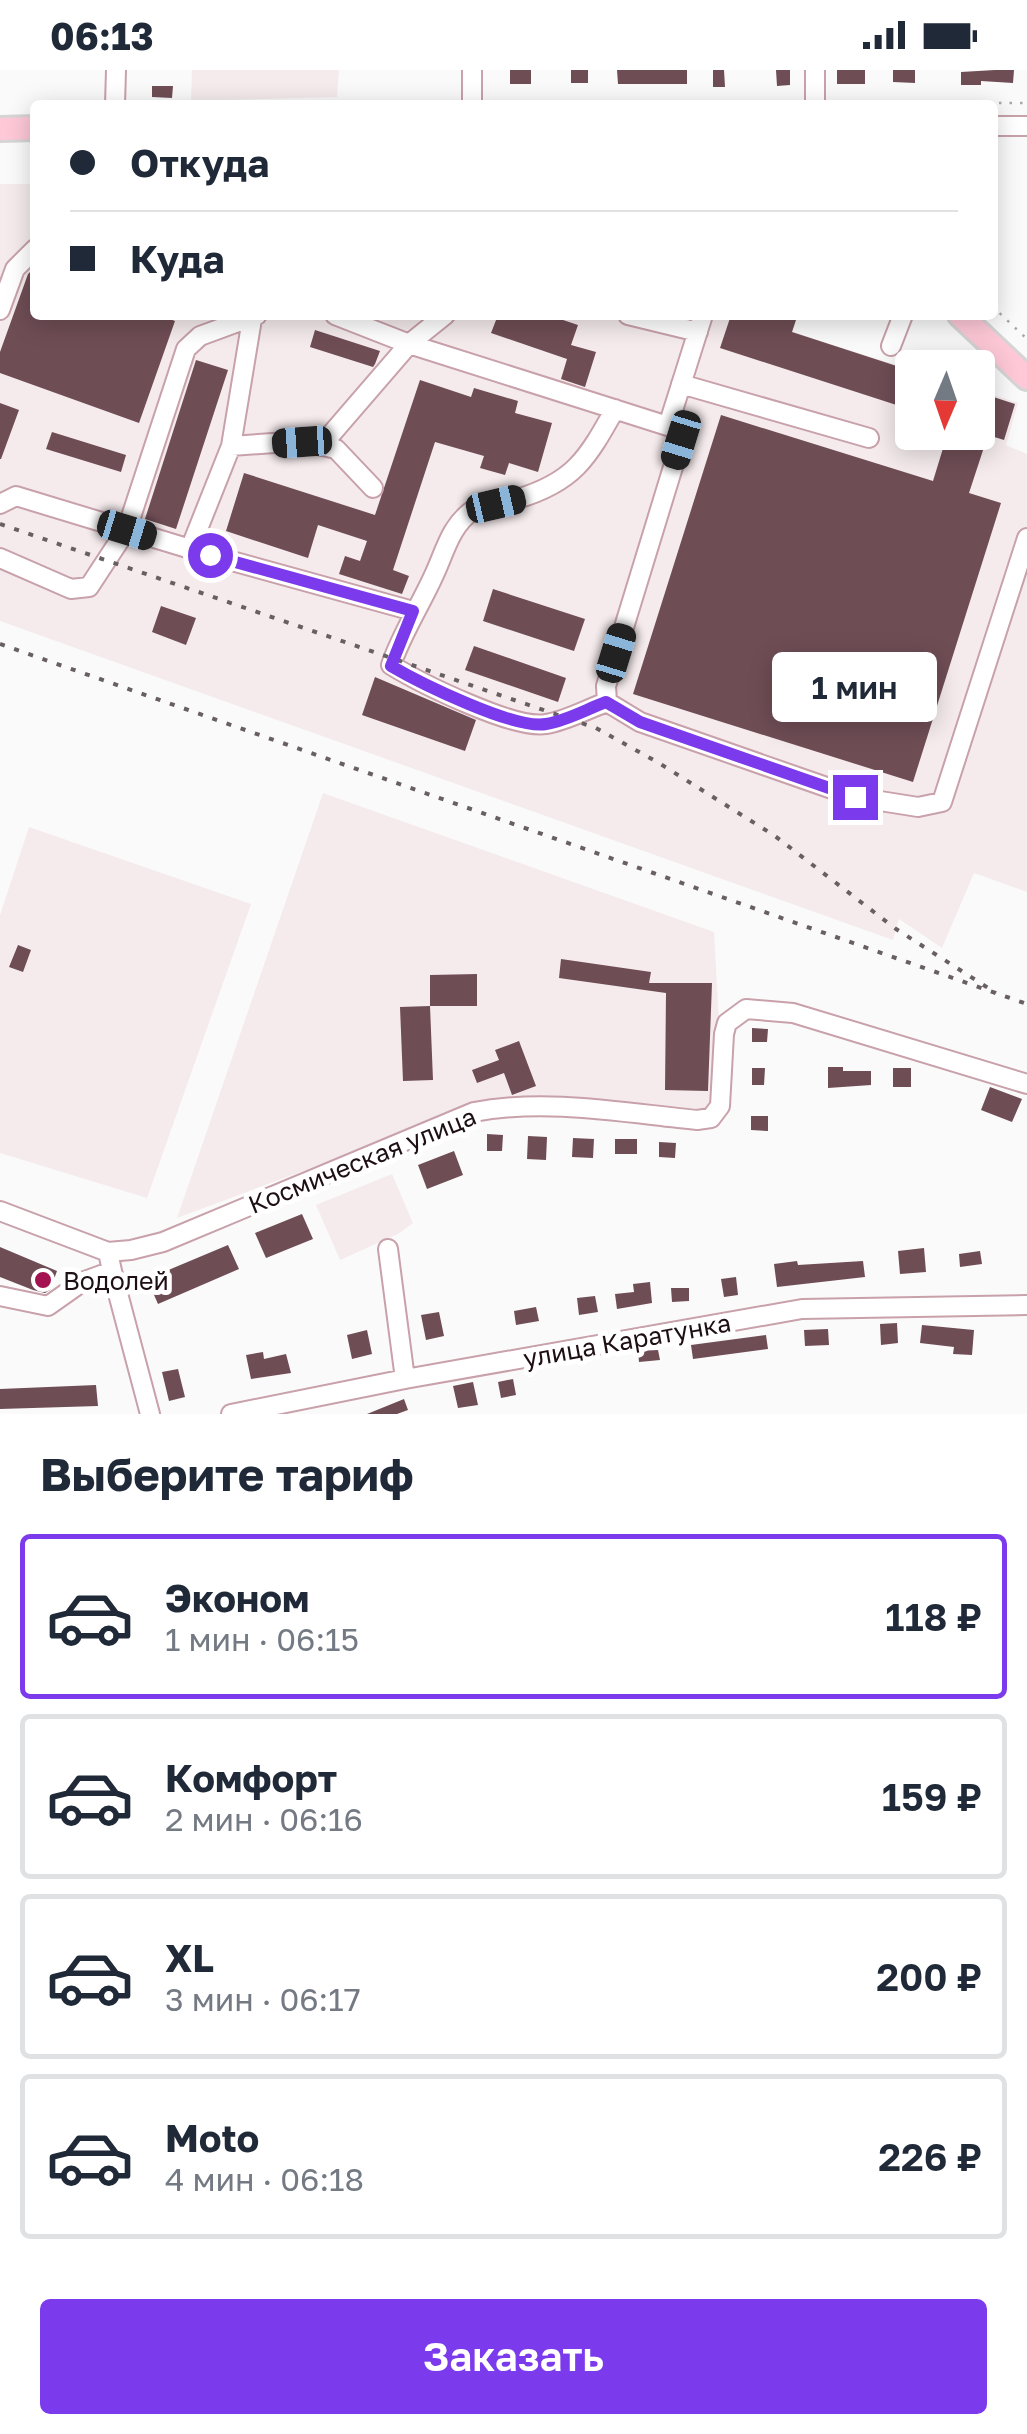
<!DOCTYPE html>
<html lang="ru">
<head>
<meta charset="utf-8">
<style>
	:root { --surface:#fff; --page:#f6f6f7; --text:#1f2937; --muted:#747a83; --line:#e0e1e3; --accent:#7c3aed }
	body { margin:0; font-family:"Golos Text",sans-serif; background:var(--page); color:var(--text); height:100vh; display:flex; flex-direction:column; font-size:38px; white-space:nowrap }
	* { box-sizing:border-box; margin:0 }
	p { font-size:32px; color:var(--muted) }
	.icon { flex:none; width:55px; height:55px; fill:none; stroke:currentColor; stroke-width:2; stroke-linecap:round; stroke-linejoin:round }
	.map { position:relative; height:1344px; overflow:hidden }
	.panel { display:flex; flex-direction:column; background:var(--surface); flex:1 }
	.panel>* { flex:none }
	.hud { position:absolute; left:30px; top:30px; width:968px; height:220px; border-radius:10px; box-shadow:0 5px 25px #0003; display:grid; align-content:center; height:220px; padding:0 40px; background:var(--surface) }
	.needle { width:65px; rotate:182deg }
	.tools { position:absolute; left:895px; top:280px; display:grid; gap:20px }
	.tools a { display:grid; place-items:center; width:100px; height:100px; border-radius:10px; background:var(--surface); box-shadow:0 5px 25px #0003; font-size:50px }
	.end { position:absolute; width:45px; height:45px; margin:-22px; border:12px solid #7c3aed; background:#fff; box-shadow:0 0 0 5px #fff }
	.from { border-radius:50% }
	.bubble { position:absolute; height:70px; border-radius:10px; background:var(--surface); box-shadow:0 5px 25px #0003; font-size:32px; font-weight:600; line-height:70px; text-align:center }
	.car { position:absolute; width:30px; height:60px; margin:-30px -15px; border-radius:12px; box-shadow:0 0 8px 2px #0007; background:linear-gradient(#222 24%,#8ab4d8 0 40%,#222 0 76%,#8ab4d8 0 86%,#222 0) }
	.hud b { display:flex; align-items:center; gap:35px; height:95px; font-size:38px }
	.hud b+b { border-top:2px solid var(--line) }
	.hud i { width:25px; height:25px; background:var(--text) }
	ul { padding:0; list-style:none }
	li { display:flex; align-items:center; gap:30px; height:165px; margin:0 20px 15px; padding:0 20px; border:5px solid var(--line); border-radius:10px }
	li div { flex:1 }
	li b { display:block; font-size:38px }
	li em { font-style:normal; font-weight:600 }
	li.current { border-color:var(--accent) }
	li>.icon { width:90px; height:90px; stroke-width:1.5 }
	h2 { padding:0 40px; font-size:45px; line-height:120px }
	.action { display:flex; gap:20px; margin-top:auto; padding:20px 40px }
	.action a { flex:1; height:115px; border-radius:10px; background:var(--accent); color:#fff; font-size:40px; font-weight:600; line-height:115px; text-align:center }
	.status { display:flex; justify-content:space-between; align-items:center; height:70px; padding:0 50px; background:var(--surface); direction:ltr }
	.status svg { height:28px; fill:currentColor }
	.map>svg:first-child { display:block }
	.built { fill:#f5ebed }
	.building { fill:#6f4d55 }
	.lines { fill:none; stroke-linecap:round; stroke-linejoin:round }
	.minor-casing { stroke:#c8a1aa; stroke-width:22 }
	.major-casing { stroke:#d6d4d5; stroke-width:28 }
	.path { stroke:#aba6a8; stroke-width:2.5; stroke-dasharray:2.5 8; stroke-linecap:butt }
	.minor { stroke:#fff; stroke-width:18 }
	.major { stroke:#fec8d7; stroke-width:22 }
	.rail { stroke:#685f62; stroke-width:4; stroke-dasharray:5 10; stroke-linecap:butt }
	.route { stroke:#7c3aed; stroke-width:12 }
	.poi-dot { fill:#a41252; stroke:#fff; stroke-width:4 }
	.labels { text-anchor:middle; dominant-baseline:central; stroke-width:10; stroke-linejoin:round; paint-order:stroke }
	.street-label { font-size:25px; fill:#1d0f13; stroke:#fff }
	.poi-label { font-size:25px; fill:#1d0f13; stroke:#fff; text-anchor:start }
</style>
</head>
<body>
<div class="status"><b>06:13</b><svg viewBox="0 0 49 12"><path d="M0 12V9h3v3zM5 12V6h3v6zM10 12V3h3v9zM15 12V0h3v12zM26 1h20v11H26zM47 4h2v5h-2z"/></svg></div>
<div class="map">
<svg width="1027" height="1344" viewBox="0 0 1027 1344">
	<rect width="100%" height="100%" fill="#fafafa"/>
	<!-- built -->
	<path class="built" d="M192 0H339L337 27 191 31Z
		M0 114H35V245H739L912 300V362H978V320L1018 333 1006 375 1027 384V822L974 803 942 878 899 849 893 870 0 551Z
		M323 723 714 862 719 951 713 1039 490 1031 177 1148Z
		M29 757 251 834 147 1128 0 1083V845Z
		M392 1104 413 1153 398 1164 340 1190 316 1135Z"/>
	<!-- building -->
	<path class="building" d="M510 0H531V14H510Z
		M571 0H588V13H571Z
		M617 0H687V14H618Z
		M713 0H724L725 17H713Z
		M776 0H790V15L777 16Z
		M837 0H865V14H837Z
		M893 0H915V13L893 12Z
		M995 0H1014L1013 13 981 11V15H961V2Z
		M152 16H173L172 28 152 27Z
		M35 197V245H159L175 251 139 353 0 303V282L28 204Z
		M498 245H548L578 255 571 275 596 282 585 317 561 309 567 289 491 263Z
		M731 245H781L796 250 792 262 912 301V340L720 278Z
		M315 260 380 281 375 294 373 297 310 277Z
		M196 290 228 300 176 459 145 449Z
		M420 310 471 327 474 318 518 331 515 343 552 353 538 402 509 393 505 405 480 398 484 386 435 372 393 500 409 506 402 524 339 504 345 486 360 491 367 471 318 455 308 488 226 461 244 403 375 445Z
		M978 322 1015 334 1004 370 988 365 969 423 1001 433 913 712 633 624 721 345 933 411 948 362H978Z
		M0 333 19 340 1 389H0Z
		M52 362 126 385 121 402 46 379Z
		M493 519 585 549 574 581 483 551Z
		M161 536 196 548 186 575 152 562Z
		M474 576 566 608 558 632 465 600Z
		M375 607 476 650 465 681 362 645Z
		M18 875 31 880 23 902 9 897Z
		M561 889 651 902 649 913H712L708 1021 665 1020 666 923 559 908Z
		M477 904V936H430V905Z
		M430 936 433 1010 403 1011 400 937Z
		M752 958 768 959 767 972H752Z
		M519 971 536 1016 512 1025 504 1003 477 1013 472 1000 499 990 495 980Z
		M828 997H843V1001H871V1015L828 1018Z
		M752 998H765L764 1015H752Z
		M893 998H911V1017H893Z
		M990 1017 1022 1029 1012 1052 981 1040Z
		M751 1046H768V1061L751 1060Z
		M487 1064 503 1065 502 1081H487Z
		M528 1066 547 1067 546 1090 527 1089Z
		M573 1068 594 1069 593 1088 572 1087Z
		M615 1069H637V1084H615Z
		M659 1072 676 1073 675 1088 659 1087Z
		M454 1081 463 1105 427 1119 418 1095Z
		M302 1144 313 1169 266 1188 255 1163Z
		M228 1175 239 1199 158 1234 147 1209Z
		M0 1177 57 1201 50 1220 45 1223 33 1220 0 1207Z
		M924 1178 926 1202 900 1204 898 1181Z
		M980 1181 982 1194 960 1197 959 1184Z
		M797 1191 798 1195 863 1191 865 1207 777 1217 774 1194Z
		M736 1207 738 1225 724 1227 721 1209Z
		M650 1212 652 1233 617 1239 615 1224 634 1222 633 1214Z
		M671 1218H689V1231L672 1232Z
		M595 1226 598 1242 579 1245 577 1228Z
		M536 1237 539 1251 516 1255 514 1241Z
		M439 1242 444 1266 426 1270 421 1245Z
		M897 1253 898 1273 881 1275 880 1254Z
		M922 1255 974 1260 972 1285 953 1284 954 1277 920 1273Z
		M828 1259 829 1275 805 1276 804 1260Z
		M367 1260 372 1284 352 1289 347 1265Z
		M766 1265 768 1279 693 1289 691 1275Z
		M658 1280 660 1290 639 1292 638 1281Z
		M263 1282 264 1289 286 1284 291 1303 251 1309 246 1285Z
		M178 1299 185 1327 169 1331 162 1302Z
		M513 1309 516 1325 501 1328 498 1312Z
		M473 1312 478 1335 458 1338 453 1316Z
		M96 1315 98 1336 0 1339V1319Z
		M404 1329 408 1340 397 1344H367Z"/>
	<g class="lines">
		<!-- minor casing -->
		<g class="minor-casing">
			<path id="minor" d="M472 0V35
				M815 0V35
				M115 35 116 0
				M992 56H1027
				M0 240 15 199 35 179
				M335 245 409 274 677 359 681 371 606 616 607 632 640 652 855 727 918 737 942 732 1027 468
				M628 245 698 262
				M891 276 903 245
				M681 314 869 368
				M668 356 703 245
				M231 376 302 371 336 379 373 418
				M321 376 409 274 445 245
				M0 434 16 426 210 485 413 541
				M190 479 231 376 252 249
				M0 488 71 519 89 517 127 459 186 279 200 266 257 245
				M607 632C587 639 566 651 546 654 515 660 420 613 391 595 402 563 420 536 434 505 445 482 450 456 473 440 484 433 504 433 517 429 574 412 587 389 615 339
				M0 1141 108 1182
				M388 1179 405 1309
				M112 1201 150 1344
				M0 1226 48 1236 82 1212 112 1201 108 1182 131 1180 163 1172 474 1042C546 1028 625 1043 697 1050L711 1048 720 1036 724 964 727 953 746 939 793 943 1027 1014
				M231 1344 405 1309 802 1239 1027 1235"/>
		</g>
		<!-- major casing -->
		<g class="major-casing">
			<path id="major" d="M0 59 35 58
				M960 245 1027 308"/>
		</g>
		<!-- path -->
		<path class="path" d="M489 32 777 35
			M776 33H798
			M831 33H1027
			M434 35 456 33
			M992 236 1027 269"/>
		<!-- minor -->
		<use href="#minor" class="minor"/>
		<!-- major -->
		<use href="#major" class="major"/>
		<!-- rail -->
		<path class="rail" d="M0 454 596 658 659 693 775 766 896 859 996 923
			M0 574 1027 934"/>
	</g>
	<g class="lines">
		<!-- route -->
		<path class="route" d="M210 485 413 541 391 596C420 613 515 660 546 654 566 651 587 639 606 632L640 652 855 727"/>
	</g>
	<!-- markers -->
	<circle class="poi-dot" cx="43" cy="1210" r="10"/>
	<g class="labels">
		<!-- street labels -->
		<g class="street-label">
			<text transform="translate(362 1090) rotate(-22)">Космическая улица</text>
			<text transform="translate(627 1270) rotate(-10)">улица Каратунка</text>
		</g>
		<!-- poi labels -->
		<g class="poi-label">
			<text x="63" y="1210">Водолей</text>
		</g>
	</g>
</svg>
<div class="tools">
<a><svg class="needle" viewBox="-14 -14 28 28"><path d="M0-13l5 13h-10z" fill="#e53935"/><path d="M0 13l5-13h-10z" fill="#747a83"/></svg></a>
</div>
<i class="end from" style="left:210px;top:485px"></i>
<i class="end" style="left:855px;top:727px"></i>
<div class="bubble" style="left:772px;top:582px;width:165px">1 мин</div>
<i class="car" style="left:681px;top:370px;rotate:197deg"></i>
<i class="car" style="left:302px;top:372px;rotate:266deg"></i>
<i class="car" style="left:496px;top:434px;rotate:77deg"></i>
<i class="car" style="left:127px;top:460px;rotate:107deg"></i>
<i class="car" style="left:616px;top:583px;rotate:17deg"></i>
<div class="hud">
<b><i class="from"></i>Откуда</b>
<b><i></i>Куда</b>
</div>
</div>
<section class="panel">
<h2>Выберите тариф</h2>
<ul>
<li class="current"><svg class="icon" aria-label="car" viewBox="0 0 24 24"><path d="M5 17H2v-5l4-1 3-4h7l3 4 3 1v5h-3M9 17h6M6 11h13"/><circle cx="7" cy="17" r="2"/><circle cx="17" cy="17" r="2"/></svg><div><b>Эконом</b><p>1 мин · 06:15</p></div><em>118 ₽</em></li>
<li><svg class="icon" aria-label="car" viewBox="0 0 24 24"><path d="M5 17H2v-5l4-1 3-4h7l3 4 3 1v5h-3M9 17h6M6 11h13"/><circle cx="7" cy="17" r="2"/><circle cx="17" cy="17" r="2"/></svg><div><b>Комфорт</b><p>2 мин · 06:16</p></div><em>159 ₽</em></li>
<li><svg class="icon" aria-label="car" viewBox="0 0 24 24"><path d="M5 17H2v-5l4-1 3-4h7l3 4 3 1v5h-3M9 17h6M6 11h13"/><circle cx="7" cy="17" r="2"/><circle cx="17" cy="17" r="2"/></svg><div><b>XL</b><p>3 мин · 06:17</p></div><em>200 ₽</em></li>
<li><svg class="icon" aria-label="car" viewBox="0 0 24 24"><path d="M5 17H2v-5l4-1 3-4h7l3 4 3 1v5h-3M9 17h6M6 11h13"/><circle cx="7" cy="17" r="2"/><circle cx="17" cy="17" r="2"/></svg><div><b>Moto</b><p>4 мин · 06:18</p></div><em>226 ₽</em></li>
</ul>
<div class="action"><a>Заказать</a></div>
</section>
</body>
</html>
